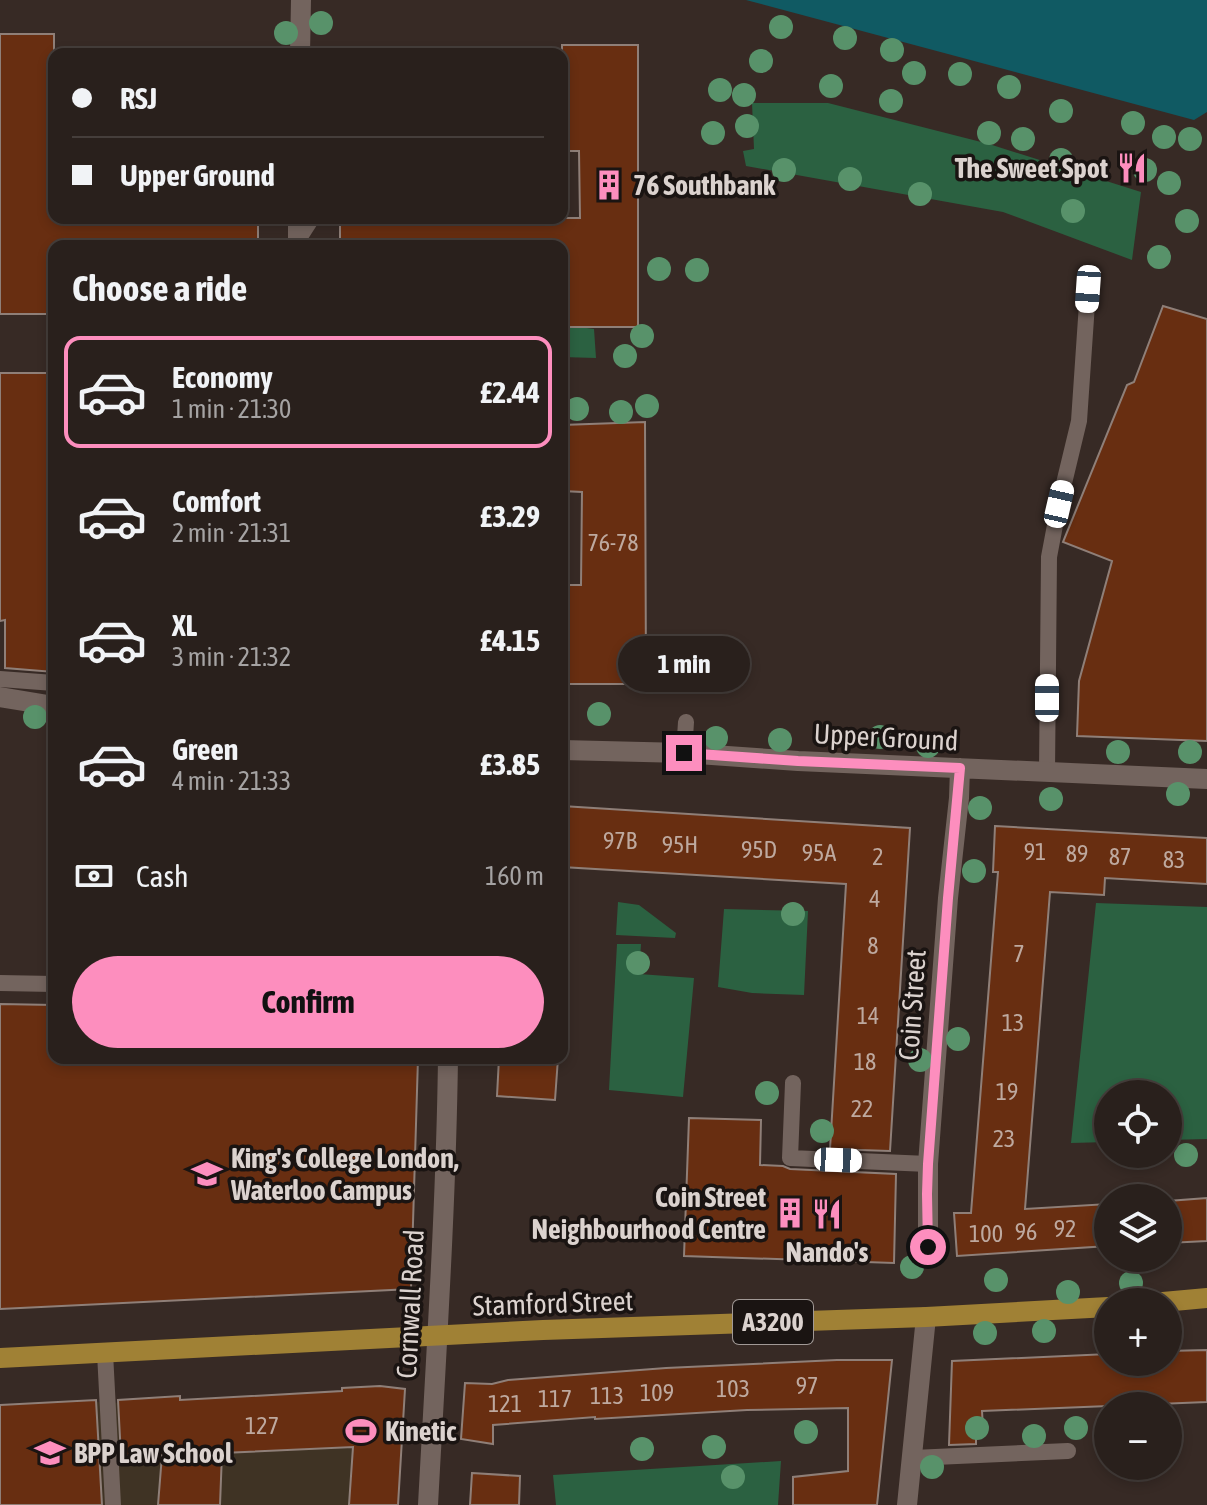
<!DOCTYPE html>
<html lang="en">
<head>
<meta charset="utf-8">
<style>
	:root { --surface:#29201c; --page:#312825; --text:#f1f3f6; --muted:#a5a3a3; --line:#453e3b; --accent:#fd8ebe }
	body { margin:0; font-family:"Asap Condensed",sans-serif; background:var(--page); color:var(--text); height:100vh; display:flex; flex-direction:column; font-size:30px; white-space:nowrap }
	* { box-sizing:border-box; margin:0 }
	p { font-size:26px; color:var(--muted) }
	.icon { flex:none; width:44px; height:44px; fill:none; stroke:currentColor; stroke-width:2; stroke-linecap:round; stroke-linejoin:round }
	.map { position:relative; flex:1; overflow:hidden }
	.details { position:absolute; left:48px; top:240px; width:520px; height:824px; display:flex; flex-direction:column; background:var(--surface); border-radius:16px; box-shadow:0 4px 12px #0003,0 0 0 2px var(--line) }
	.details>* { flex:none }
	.guide { position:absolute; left:48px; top:48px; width:520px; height:176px; border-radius:16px; box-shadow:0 4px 12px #0003,0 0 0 2px var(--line); display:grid; align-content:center; height:176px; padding:0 24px; background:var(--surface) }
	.fabs { position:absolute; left:1094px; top:1080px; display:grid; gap:16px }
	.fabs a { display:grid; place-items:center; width:88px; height:88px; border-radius:50%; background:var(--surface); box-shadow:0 4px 12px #0003,0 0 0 2px var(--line); font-size:40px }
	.end { position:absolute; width:36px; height:36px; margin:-18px; border:10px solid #fd8ebe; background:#111; box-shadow:0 0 0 4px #111 }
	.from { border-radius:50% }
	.bubble { position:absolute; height:56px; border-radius:28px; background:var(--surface); box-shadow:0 4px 12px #0003,0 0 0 2px var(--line); font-size:26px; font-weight:700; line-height:56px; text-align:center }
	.car { position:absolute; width:24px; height:48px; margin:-24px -12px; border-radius:10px; box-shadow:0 0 6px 2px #0007; background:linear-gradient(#fff 24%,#345 0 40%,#fff 0 76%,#345 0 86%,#fff 0) }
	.guide b { display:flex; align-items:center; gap:28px; height:76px; font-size:30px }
	.guide b+b { border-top:2px solid var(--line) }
	.guide i { width:20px; height:20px; background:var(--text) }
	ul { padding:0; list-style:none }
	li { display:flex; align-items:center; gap:24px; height:112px; margin:0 16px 12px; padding:0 8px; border:4px solid transparent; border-radius:16px }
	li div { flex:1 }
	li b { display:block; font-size:30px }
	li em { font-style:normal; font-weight:700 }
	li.current { border-color:var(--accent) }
	li>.icon { width:72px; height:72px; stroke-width:1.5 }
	h2 { padding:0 24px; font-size:36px; line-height:96px }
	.pay { display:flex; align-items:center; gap:20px; height:88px; padding:0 24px; font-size:30px }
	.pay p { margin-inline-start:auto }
	.action { display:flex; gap:16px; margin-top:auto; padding:16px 24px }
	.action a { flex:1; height:92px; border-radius:48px; background:var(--accent); color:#111; font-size:32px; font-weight:700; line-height:92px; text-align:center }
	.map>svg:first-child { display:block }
	.education { fill:#3f3324 }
	.green { fill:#2b6141 }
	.water { fill:#105a63 }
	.building { fill:#682e11; stroke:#8f7f78; stroke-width:2 }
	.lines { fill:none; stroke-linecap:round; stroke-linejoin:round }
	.service { stroke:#73645e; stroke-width:16 }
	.pedestrian { stroke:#73645e; stroke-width:20 }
	.minor { stroke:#73645e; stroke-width:20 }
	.primary { stroke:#a08135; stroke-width:20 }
	.tree { fill:#58926a }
	.route { stroke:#fd8ebe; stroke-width:10 }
	.labels { text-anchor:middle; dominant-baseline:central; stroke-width:7; stroke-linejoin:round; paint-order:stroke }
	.number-label { font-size:24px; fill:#bea99f }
	.shield { fill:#1a1412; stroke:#a19996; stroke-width:2 }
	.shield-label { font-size:26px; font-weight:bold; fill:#dbd2ce }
	.poi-label { font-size:28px; font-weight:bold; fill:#dbd2ce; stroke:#1a1412; text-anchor:start }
	.street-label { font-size:28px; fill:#dbd2ce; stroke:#1a1412 }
</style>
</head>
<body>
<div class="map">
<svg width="1207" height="1505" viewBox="0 0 1207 1505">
	<rect width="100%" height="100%" fill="#372a25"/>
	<!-- education -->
	<path class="education" d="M384 1386 385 1389 398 1388 405 1391 398 1505H102L96 1402 120 1403 138 1401V1398L180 1396 181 1400 342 1391V1387Z"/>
	<!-- green -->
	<path class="green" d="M752 103H828L989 144 1141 192 1132 260 1003 212 746 166 743 151 754 149Z
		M622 219 638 221V327H579L594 329 596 358 562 357V327H572L576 302Z
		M618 902 639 905 676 933 675 938 616 935Z
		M1096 903 1207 907V1139L1168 1140V1094H1108V1142L1071 1143Z
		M724 909 808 911 804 995 752 993 718 987Z
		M617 944H641L639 974 694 978 683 1097 609 1090Z
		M781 1461 778 1505H556L553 1475Z"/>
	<!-- water -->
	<path class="water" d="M746 0H1207V112L1194 120Z"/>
	<!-- building -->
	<path class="building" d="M0 34H54V218H258V246H54V314H0Z
		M562 45H638V327H562V246H340V218H580L579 151H562Z
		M1163 306 1207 319V741L1077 736 1079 681 1112 561 1063 542 1127 385 1134 382Z
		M0 373H54V672L5 668V620L0 621Z
		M645 422 646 684H562V585H581L582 492 562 491V425Z
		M562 806 910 828 890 1151 830 1149 846 884 562 867Z
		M995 826 1207 838V884L1105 878 1104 895 1050 892 1025 1209 1108 1204V1246L957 1256 954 1213H971L998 872H993Z
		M0 1004 54 1005V1058H418L411 1289 0 1309Z
		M499 1058H558L555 1100 497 1096Z
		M689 1118 761 1120 760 1165 783 1166 790 1169 896 1174 894 1263 684 1256Z
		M1207 1198V1241L1168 1243V1201Z
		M1207 1350V1402L982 1411 983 1428H976V1444L949 1445 952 1361 1108 1354V1362H1168V1351Z
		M837 1360H892L877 1505H793V1477L848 1471V1408L747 1410 595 1419V1417L493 1425V1444L461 1439 465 1383 492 1384 508 1380 666 1368Z
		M380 1386 405 1389 398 1505H349L353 1447 222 1453 220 1505H158L162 1455 121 1456 118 1400 180 1396V1400L342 1391V1388Z
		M96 1400 102 1505H0V1405Z
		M472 1473 520 1476 519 1505H470Z"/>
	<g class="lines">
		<!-- service -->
		<path class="service" d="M296 243 312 218
			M296 244V218
			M0 679 54 683
			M684 753 686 722
			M1047 772 1049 557 1059 504 1079 421 1088 289
			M0 983 54 984
			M793 1083 790 1158 928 1164
			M105 1353 113 1505
			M913 1458 1068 1451"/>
		<!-- pedestrian -->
		<path class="pedestrian" d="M300 54 301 0"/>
		<!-- minor -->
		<path class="minor" d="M0 697 54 706
			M562 750 684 753 798 761 1207 779
			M928 1247V1164L948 898 959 798 960 768
			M428 1505C436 1356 446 1207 448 1058
			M907 1505 926 1317"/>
		<!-- primary -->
		<path class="primary" d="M1163 1302 1207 1298
			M0 1358 543 1330 926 1317 1108 1307"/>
	</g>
	<!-- trees -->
	<g class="tree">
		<circle cx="321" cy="23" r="12"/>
		<circle cx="781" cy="27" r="12"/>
		<circle cx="286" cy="33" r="12"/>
		<circle cx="845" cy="38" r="12"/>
		<circle cx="892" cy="50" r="12"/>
		<circle cx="761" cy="61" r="12"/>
		<circle cx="914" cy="73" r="12"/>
		<circle cx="960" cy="74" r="12"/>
		<circle cx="831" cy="86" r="12"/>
		<circle cx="1009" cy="87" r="12"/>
		<circle cx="720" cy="90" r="12"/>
		<circle cx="744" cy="95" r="12"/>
		<circle cx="891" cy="101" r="12"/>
		<circle cx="1061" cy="111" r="12"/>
		<circle cx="1133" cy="123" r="12"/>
		<circle cx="747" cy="126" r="12"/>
		<circle cx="713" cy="133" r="12"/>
		<circle cx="989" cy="133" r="12"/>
		<circle cx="1164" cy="137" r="12"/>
		<circle cx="1023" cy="139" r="12"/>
		<circle cx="1190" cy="139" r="12"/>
		<circle cx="1061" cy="160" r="12"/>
		<circle cx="784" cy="170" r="12"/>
		<circle cx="1145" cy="170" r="12"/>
		<circle cx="850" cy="179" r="12"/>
		<circle cx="1169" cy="183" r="12"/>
		<circle cx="920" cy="194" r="12"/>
		<circle cx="1073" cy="211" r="12"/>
		<circle cx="1187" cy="221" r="12"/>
		<circle cx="1159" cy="257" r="12"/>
		<circle cx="659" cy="269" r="12"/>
		<circle cx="697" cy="270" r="12"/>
		<circle cx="642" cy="336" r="12"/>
		<circle cx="625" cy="356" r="12"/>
		<circle cx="647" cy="406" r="12"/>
		<circle cx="577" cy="409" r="12"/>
		<circle cx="621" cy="412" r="12"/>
		<circle cx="599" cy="714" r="12"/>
		<circle cx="35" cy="717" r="12"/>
		<circle cx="880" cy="737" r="12"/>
		<circle cx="716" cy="738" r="12"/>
		<circle cx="780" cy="740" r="12"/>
		<circle cx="928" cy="746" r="12"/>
		<circle cx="1118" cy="752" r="12"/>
		<circle cx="1190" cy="752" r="12"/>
		<circle cx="1178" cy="794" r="12"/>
		<circle cx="1051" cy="799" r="12"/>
		<circle cx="980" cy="808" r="12"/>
		<circle cx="974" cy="871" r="12"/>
		<circle cx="793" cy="914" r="12"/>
		<circle cx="638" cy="963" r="12"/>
		<circle cx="958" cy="1039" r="12"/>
		<circle cx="920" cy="1060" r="12"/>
		<circle cx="767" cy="1093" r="12"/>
		<circle cx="822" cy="1131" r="12"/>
		<circle cx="1186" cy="1155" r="12"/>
		<circle cx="912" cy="1267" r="12"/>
		<circle cx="996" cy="1280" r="12"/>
		<circle cx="1131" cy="1283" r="12"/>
		<circle cx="1068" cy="1292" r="12"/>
		<circle cx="1044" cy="1331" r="12"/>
		<circle cx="985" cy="1333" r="12"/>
		<circle cx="977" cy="1428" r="12"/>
		<circle cx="1076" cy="1428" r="12"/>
		<circle cx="806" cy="1432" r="12"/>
		<circle cx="1034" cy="1436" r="12"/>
		<circle cx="714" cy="1447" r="12"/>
		<circle cx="642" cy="1449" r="12"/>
		<circle cx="932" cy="1467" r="12"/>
		<circle cx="733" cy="1477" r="12"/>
	</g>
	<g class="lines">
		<!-- route -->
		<path class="route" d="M684 753 798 761 960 768 948 898 928 1164 927 1194 928 1247"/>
	</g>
	<!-- icons -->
	<defs>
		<g id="restaurant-bare" transform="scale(2.4)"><path d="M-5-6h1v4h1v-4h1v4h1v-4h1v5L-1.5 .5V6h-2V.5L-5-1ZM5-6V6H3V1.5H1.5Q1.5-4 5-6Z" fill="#fd8ebe" stroke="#1a1412" stroke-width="2.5" paint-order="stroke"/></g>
		<g id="building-bare" transform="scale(2.4)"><path d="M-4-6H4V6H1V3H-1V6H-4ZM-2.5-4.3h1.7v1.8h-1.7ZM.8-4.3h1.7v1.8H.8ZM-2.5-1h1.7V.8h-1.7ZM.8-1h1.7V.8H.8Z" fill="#fd8ebe" stroke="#1a1412" stroke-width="2.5" paint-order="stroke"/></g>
		<g id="university-bare" transform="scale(2.4)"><path d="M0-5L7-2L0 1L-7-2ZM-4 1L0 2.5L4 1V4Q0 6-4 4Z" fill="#fd8ebe" stroke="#1a1412" stroke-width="2.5" paint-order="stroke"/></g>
		<g id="stadium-bare" transform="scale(2.4)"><path d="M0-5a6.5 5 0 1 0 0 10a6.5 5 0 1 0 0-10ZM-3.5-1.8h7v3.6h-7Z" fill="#fd8ebe" stroke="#1a1412" stroke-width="2.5" paint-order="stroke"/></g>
	</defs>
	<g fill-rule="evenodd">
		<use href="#restaurant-bare" x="1132" y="168"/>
		<use href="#building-bare" x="609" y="185"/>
		<use href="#university-bare" x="207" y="1174"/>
		<use href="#building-bare" x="790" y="1213"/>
		<use href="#restaurant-bare" x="827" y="1214"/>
		<use href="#stadium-bare" x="361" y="1431"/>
		<use href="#university-bare" x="50" y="1453"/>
	</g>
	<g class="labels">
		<!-- number labels -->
		<g class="number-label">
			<text x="613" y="542">76-78</text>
			<text x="620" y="840">97B</text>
			<text x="680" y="844">95H</text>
			<text x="759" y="849">95D</text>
			<text x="1035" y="851">91</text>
			<text x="819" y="852">95A</text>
			<text x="1077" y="853">89</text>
			<text x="878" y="856">2</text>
			<text x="1120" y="856">87</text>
			<text x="1174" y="859">83</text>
			<text x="875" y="898">4</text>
			<text x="873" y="945">8</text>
			<text x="1019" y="953">7</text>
			<text x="868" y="1015">14</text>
			<text x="1013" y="1022">13</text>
			<text x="865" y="1061">18</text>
			<text x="1007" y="1091">19</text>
			<text x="862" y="1108">22</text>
			<text x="1004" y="1138">23</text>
			<text x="1065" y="1228">92</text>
			<text x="1026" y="1231">96</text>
			<text x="986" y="1233">100</text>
			<text x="807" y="1385">97</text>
			<text x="733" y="1388">103</text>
			<text x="657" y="1392">109</text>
			<text x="607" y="1395">113</text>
			<text x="555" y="1398">117</text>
			<text x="505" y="1403">121</text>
			<text x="262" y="1425">127</text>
		</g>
		<!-- shield labels -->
		<rect class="shield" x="733" y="1300" width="80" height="44" rx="6"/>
		<g class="shield-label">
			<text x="773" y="1322">A3200</text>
		</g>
		<!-- poi labels -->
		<g class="poi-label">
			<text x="1108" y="168" text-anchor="end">The Sweet Spot</text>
			<text x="633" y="185">76 Southbank</text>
			<text x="231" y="1158">King's College London,<tspan x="231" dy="32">Waterloo Campus</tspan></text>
			<text x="766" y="1197" text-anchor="end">Coin Street<tspan x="766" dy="32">Neighbourhood Centre</tspan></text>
			<text x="827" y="1252" text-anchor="middle">Nando's</text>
			<text x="385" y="1431">Kinetic</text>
			<text x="74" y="1453">BPP Law School</text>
		</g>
		<!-- street labels -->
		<g class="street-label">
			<text transform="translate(886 737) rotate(3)">Upper Ground</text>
			<text transform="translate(912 1005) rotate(-86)">Coin Street</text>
			<text transform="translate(553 1303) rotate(-2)">Stamford Street</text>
			<text transform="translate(410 1304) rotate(-87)">Cornwall Road</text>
		</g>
	</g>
</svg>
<div class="fabs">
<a><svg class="icon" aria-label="locate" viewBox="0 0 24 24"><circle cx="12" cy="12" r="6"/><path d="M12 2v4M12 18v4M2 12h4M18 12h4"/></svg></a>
<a><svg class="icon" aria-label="layers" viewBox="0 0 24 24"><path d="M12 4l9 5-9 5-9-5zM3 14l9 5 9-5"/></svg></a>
<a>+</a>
<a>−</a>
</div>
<i class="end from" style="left:928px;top:1247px"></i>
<i class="end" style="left:684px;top:753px"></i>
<div class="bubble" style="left:618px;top:636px;width:132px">1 min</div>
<i class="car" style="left:1088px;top:289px;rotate:184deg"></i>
<i class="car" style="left:1059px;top:504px;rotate:13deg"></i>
<i class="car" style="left:1047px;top:698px;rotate:0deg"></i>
<i class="car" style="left:838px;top:1160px;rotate:92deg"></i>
<div class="guide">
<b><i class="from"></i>RSJ</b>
<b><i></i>Upper Ground</b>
</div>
<section class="details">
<h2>Choose a ride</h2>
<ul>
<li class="current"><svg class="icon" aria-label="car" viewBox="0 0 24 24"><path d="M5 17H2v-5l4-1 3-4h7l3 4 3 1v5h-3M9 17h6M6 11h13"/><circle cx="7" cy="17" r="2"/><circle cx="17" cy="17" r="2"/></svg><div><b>Economy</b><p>1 min · 21:30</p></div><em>£2.44</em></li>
<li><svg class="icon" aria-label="car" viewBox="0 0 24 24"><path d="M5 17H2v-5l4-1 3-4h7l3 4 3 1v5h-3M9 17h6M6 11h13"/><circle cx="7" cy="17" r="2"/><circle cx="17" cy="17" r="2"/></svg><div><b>Comfort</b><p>2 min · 21:31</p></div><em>£3.29</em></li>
<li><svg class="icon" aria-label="car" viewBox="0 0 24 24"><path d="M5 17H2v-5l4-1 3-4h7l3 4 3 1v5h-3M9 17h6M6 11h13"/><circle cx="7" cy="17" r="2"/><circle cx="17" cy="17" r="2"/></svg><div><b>XL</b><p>3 min · 21:32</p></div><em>£4.15</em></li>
<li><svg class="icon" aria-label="car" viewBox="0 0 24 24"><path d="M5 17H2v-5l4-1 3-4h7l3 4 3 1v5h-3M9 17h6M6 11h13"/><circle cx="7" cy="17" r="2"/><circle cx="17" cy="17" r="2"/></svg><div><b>Green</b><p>4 min · 21:33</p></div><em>£3.85</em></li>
</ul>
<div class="pay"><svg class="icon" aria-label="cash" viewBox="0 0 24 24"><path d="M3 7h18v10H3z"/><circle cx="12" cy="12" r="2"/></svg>Cash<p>160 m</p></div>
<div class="action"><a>Confirm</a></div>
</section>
</div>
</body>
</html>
